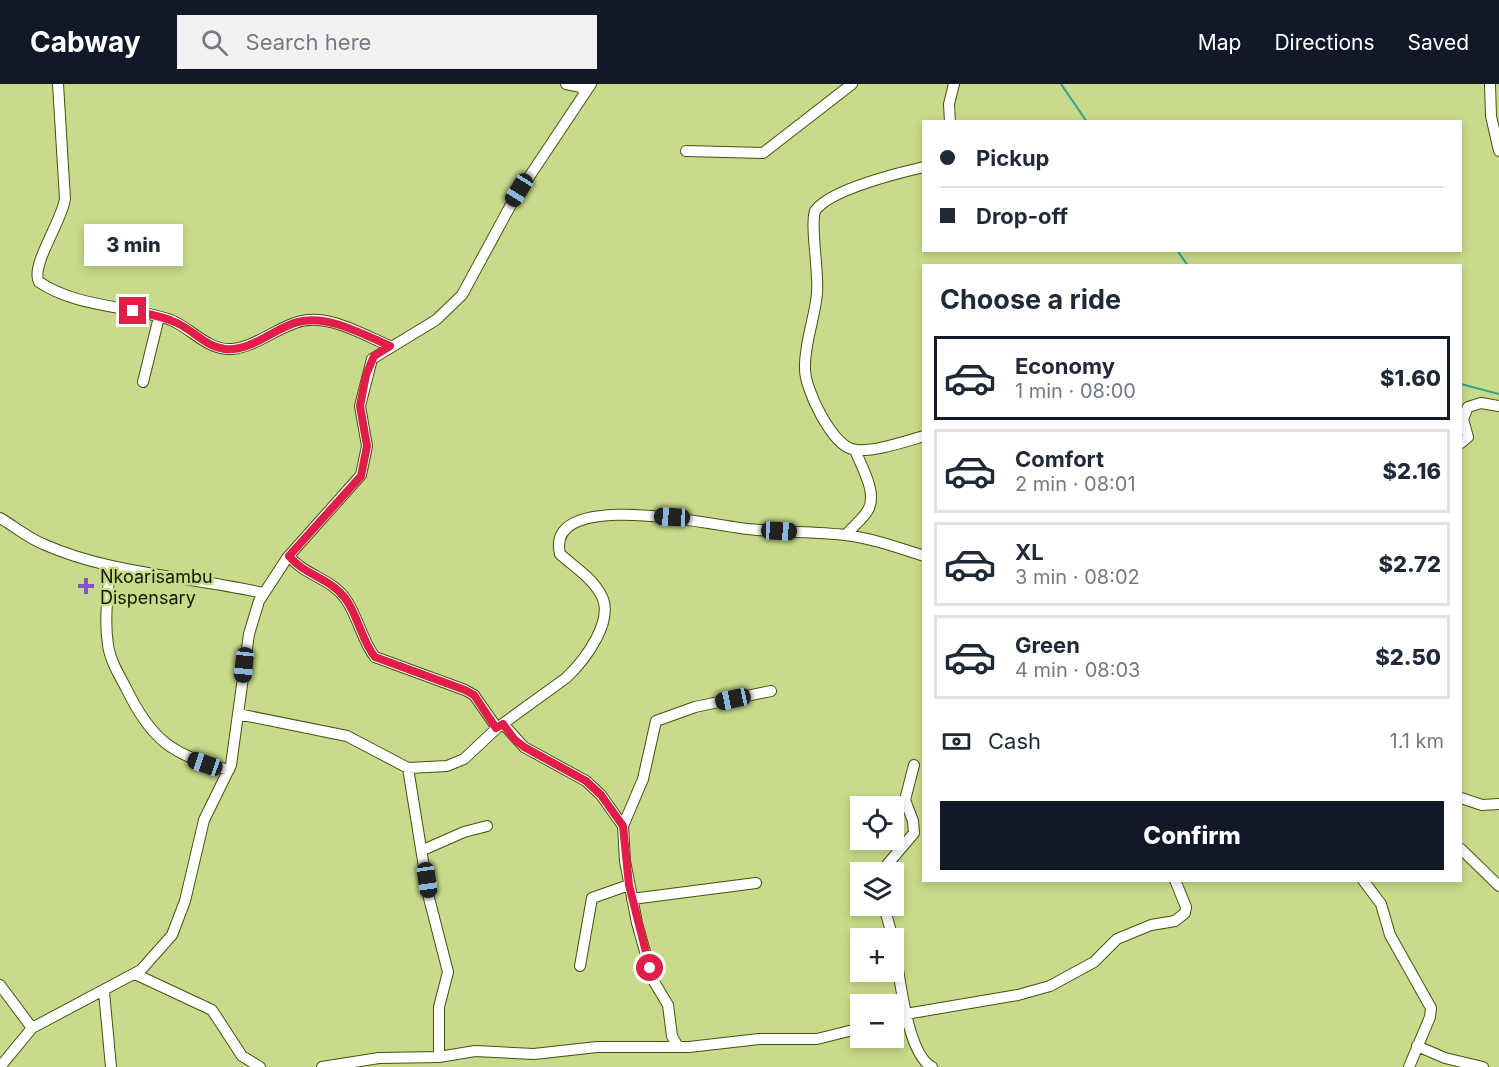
<!DOCTYPE html>
<html lang="en">
<head>
<meta charset="utf-8">
<style>
	:root { --surface:#fff; --page:#f2f2f3; --text:#1f2937; --muted:#747a83; --line:#e0e1e3; --accent:#111827 }
	body { margin:0; font-family:Inter,sans-serif; background:var(--page); color:var(--text); height:100vh; display:flex; flex-direction:column; font-size:22px; white-space:nowrap }
	* { box-sizing:border-box; margin:0 }
	p { font-size:20px; color:var(--muted) }
	.icon { flex:none; width:33px; height:33px; fill:none; stroke:currentColor; stroke-width:2; stroke-linecap:round; stroke-linejoin:round }
	.map { position:relative; flex:1; overflow:hidden }
	.drawer { position:absolute; left:922px; top:180px; width:540px; height:618px; display:flex; flex-direction:column; background:var(--surface); border-radius:0px; box-shadow:0 3px 9px #0003 }
	.drawer>* { flex:none }
	.banner { position:absolute; left:922px; top:36px; width:540px; height:132px; border-radius:0px; box-shadow:0 3px 9px #0003; display:grid; align-content:center; height:132px; padding:0 18px; background:var(--surface) }
	.tools { position:absolute; left:850px; top:712px; display:grid; gap:12px }
	.tools a { display:grid; place-items:center; width:54px; height:54px; border-radius:0px; background:var(--surface); box-shadow:0 3px 9px #0003; font-size:30px }
	.end { position:absolute; width:27px; height:27px; margin:-14px; border:8px solid #e11d48; background:#fff; box-shadow:0 0 0 3px #fff }
	.from { border-radius:50% }
	.bubble { position:absolute; height:42px; border-radius:0px; background:var(--surface); box-shadow:0 3px 9px #0003; font-size:20px; font-weight:800; line-height:42px; text-align:center }
	.car { position:absolute; width:18px; height:36px; margin:-18px -9px; border-radius:8px; box-shadow:0 0 4px 2px #0007; background:linear-gradient(#222 24%,#8ab4d8 0 40%,#222 0 76%,#8ab4d8 0 86%,#222 0) }
	.banner b { display:flex; align-items:center; gap:21px; height:57px; font-size:22px }
	.banner b+b { border-top:2px solid var(--line) }
	.banner i { width:15px; height:15px; background:var(--text) }
	ul { padding:0; list-style:none }
	li { display:flex; align-items:center; gap:18px; height:84px; margin:0 12px 9px; padding:0 6px; border:3px solid var(--line); border-radius:0px }
	li div { flex:1 }
	li b { display:block; font-size:22px }
	li em { font-style:normal; font-weight:800 }
	li.active { border-color:var(--accent) }
	li>.icon { width:54px; height:54px; stroke-width:1.5 }
	h2 { padding:0 18px; font-size:27px; line-height:72px }
	.pay { display:flex; align-items:center; gap:15px; height:66px; padding:0 18px; font-size:22px }
	.pay p { margin-inline-start:auto }
	.primary-button { display:flex; gap:12px; margin-top:auto; padding:12px 18px }
	.primary-button a { flex:1; height:69px; border-radius:0px; background:var(--accent); color:#fff; font-size:24px; font-weight:800; line-height:69px; text-align:center }
	header { display:flex; align-items:center; gap:36px; box-sizing:border-box; height:84px; padding:0 30px; background:var(--accent); color:#fff }
	header strong { font-size:28px }
	nav { display:flex; gap:33px; margin-inline-start:auto; font-size:21px }
	.search { width:420px; height:54px; background:var(--page); display:flex; align-items:center; gap:15px; box-sizing:border-box; padding:0 21px; border-radius:0px; color:var(--muted); font-size:22px }
	.map>svg:first-child { display:block }
	.lines { fill:none; stroke-linecap:round; stroke-linejoin:round }
	.stream { stroke:#30a18f; stroke-width:2 }
	.minor-casing { stroke:#455112; stroke-width:12 }
	.minor { stroke:#fff; stroke-width:10 }
	.route { stroke:#e11d48; stroke-width:8 }
	.poi-dot { fill:#8352ca; stroke:#c8db8a; stroke-width:2 }
	.labels { text-anchor:middle; dominant-baseline:central; stroke-width:5; stroke-linejoin:round; paint-order:stroke }
	.poi-label { font-size:18px; fill:#131800; stroke:#c8db8a; text-anchor:start }
</style>
</head>
<body>
<header>
<strong>Cabway</strong>
<div class="search"><svg class="icon" aria-label="search" viewBox="0 0 24 24"><circle cx="10" cy="10" r="6"/><path d="M15 15l6 6"/></svg>Search here</div>
<nav><a>Map</a><a>Directions</a><a>Saved</a></nav>
</header>
<div class="map">
<svg width="1499" height="983" viewBox="0 0 1499 983">
	<rect width="100%" height="100%" fill="#c8db8a"/>
	<g class="lines">
		<!-- stream -->
		<path class="stream" d="M1061 0 1087 38
			M1177 166 1188 182
			M1461 300 1499 310"/>
		<!-- minor casing -->
		<g class="minor-casing">
			<path id="minor" d="M58 0 65 115C62 137 30 182 39 198 78 224 128 221 171 236 191 244 208 267 232 265 254 263 274 246 295 239 325 227 363 251 390 262
				M566 0 581 3 585 9
				M1490 0 1491 32 1499 67
				M950 38 949 20 954 0
				M686 67 763 69 852 0
				M924 83C898 89 829 106 815 127 810 142 819 187 817 209 815 234 804 260 805 285 805 306 832 360 852 365 869 370 907 357 924 352
				M143 298 159 233
				M1461 359 1468 353 1463 335 1468 323 1481 319 1499 322
				M0 434C14 442 28 454 43 460 113 491 189 492 263 509
				M846 451C852 443 863 435 868 426 878 409 861 382 855 366
				M289 472C304 491 330 494 345 514 358 532 362 557 375 573L465 606 474 611 497 644
				M110 483C108 508 104 536 108 561 110 576 119 591 126 604 151 656 173 672 229 686
				M238 630 347 652 408 684 447 682 464 675 497 644 566 594C584 577 617 535 600 509 591 493 573 482 560 470 544 404 710 440 740 444 775 449 810 447 845 451 871 454 899 464 924 472
				M503 640 524 663 586 697 601 711 623 742 625 777 637 839 653 896 668 921 672 952 678 963
				M408 684 429 814 448 888 439 923V973
				M1461 714 1482 721 1499 720
				M623 742 643 695 656 637 695 623 771 607
				M1461 765 1499 802
				M423 766 464 748 487 742
				M880 789 914 749 913 737 905 716 914 681
				M1363 796 1381 820 1390 851 1431 924 1430 933 1409 983
				M632 815 756 799
				M884 822 893 855
				M894 862C900 890 906 969 932 983
				M580 882 592 814 629 801
				M135 890 212 926 242 972 260 983
				M0 901 32 944
				M104 908 111 983
				M894 932 1018 911 1050 902 1094 878 1117 855 1151 841 1175 837 1185 829 1186 823 1175 796
				M1417 962 1445 974 1483 983
				M0 983 32 944 141 886 172 851 185 817 204 736 231 681 249 550 259 517 287 474 361 391 367 362 360 322 372 275 436 236 462 211 513 117 591 0
				M322 983 379 974 439 973 475 967 534 970 597 963H689L759 955H817L861 944"/>
		</g>
		<!-- minor -->
		<use href="#minor" class="minor"/>
	</g>
	<g class="lines">
		<!-- route -->
		<path class="route" d="M133 227C147 230 163 232 177 239 194 247 206 263 225 265 251 268 274 244 298 238 328 230 364 251 390 262L374 272 366 291 360 322 367 362 361 392 289 472C304 491 330 494 345 514 358 531 362 558 375 573L465 606 474 611 496 644 503 640 514 655 524 663 586 697 601 711 623 742 629 801 650 884"/>
	</g>
	<!-- markers -->
	<path class="poi-dot" d="M83 493h6v6h6v6h-6v6h-6v-6h-6v-6h6z"/>
	<g class="labels">
		<!-- poi labels -->
		<g class="poi-label">
			<text x="100" y="492">Nkoarisambu<tspan x="100" dy="21">Dispensary</tspan></text>
		</g>
	</g>
</svg>
<div class="tools">
<a><svg class="icon" aria-label="locate" viewBox="0 0 24 24"><circle cx="12" cy="12" r="6"/><path d="M12 2v4M12 18v4M2 12h4M18 12h4"/></svg></a>
<a><svg class="icon" aria-label="layers" viewBox="0 0 24 24"><path d="M12 4l9 5-9 5-9-5zM3 14l9 5 9-5"/></svg></a>
<a>+</a>
<a>−</a>
</div>
<i class="end from" style="left:650px;top:884px"></i>
<i class="end" style="left:133px;top:227px"></i>
<div class="bubble" style="left:84px;top:140px;width:99px">3 min</div>
<i class="car" style="left:519px;top:106px;rotate:212deg"></i>
<i class="car" style="left:672px;top:433px;rotate:273deg"></i>
<i class="car" style="left:779px;top:447px;rotate:93deg"></i>
<i class="car" style="left:244px;top:581px;rotate:186deg"></i>
<i class="car" style="left:733px;top:615px;rotate:258deg"></i>
<i class="car" style="left:205px;top:680px;rotate:289deg"></i>
<i class="car" style="left:427px;top:796px;rotate:172deg"></i>
<div class="banner">
<b><i class="from"></i>Pickup</b>
<b><i></i>Drop-off</b>
</div>
<section class="drawer">
<h2>Choose a ride</h2>
<ul>
<li class="active"><svg class="icon" aria-label="car" viewBox="0 0 24 24"><path d="M5 17H2v-5l4-1 3-4h7l3 4 3 1v5h-3M9 17h6M6 11h13"/><circle cx="7" cy="17" r="2"/><circle cx="17" cy="17" r="2"/></svg><div><b>Economy</b><p>1 min · 08:00</p></div><em>$1.60</em></li>
<li><svg class="icon" aria-label="car" viewBox="0 0 24 24"><path d="M5 17H2v-5l4-1 3-4h7l3 4 3 1v5h-3M9 17h6M6 11h13"/><circle cx="7" cy="17" r="2"/><circle cx="17" cy="17" r="2"/></svg><div><b>Comfort</b><p>2 min · 08:01</p></div><em>$2.16</em></li>
<li><svg class="icon" aria-label="car" viewBox="0 0 24 24"><path d="M5 17H2v-5l4-1 3-4h7l3 4 3 1v5h-3M9 17h6M6 11h13"/><circle cx="7" cy="17" r="2"/><circle cx="17" cy="17" r="2"/></svg><div><b>XL</b><p>3 min · 08:02</p></div><em>$2.72</em></li>
<li><svg class="icon" aria-label="car" viewBox="0 0 24 24"><path d="M5 17H2v-5l4-1 3-4h7l3 4 3 1v5h-3M9 17h6M6 11h13"/><circle cx="7" cy="17" r="2"/><circle cx="17" cy="17" r="2"/></svg><div><b>Green</b><p>4 min · 08:03</p></div><em>$2.50</em></li>
</ul>
<div class="pay"><svg class="icon" aria-label="cash" viewBox="0 0 24 24"><path d="M3 7h18v10H3z"/><circle cx="12" cy="12" r="2"/></svg>Cash<p>1.1 km</p></div>
<div class="primary-button"><a>Confirm</a></div>
</section>
</div>
</body>
</html>
